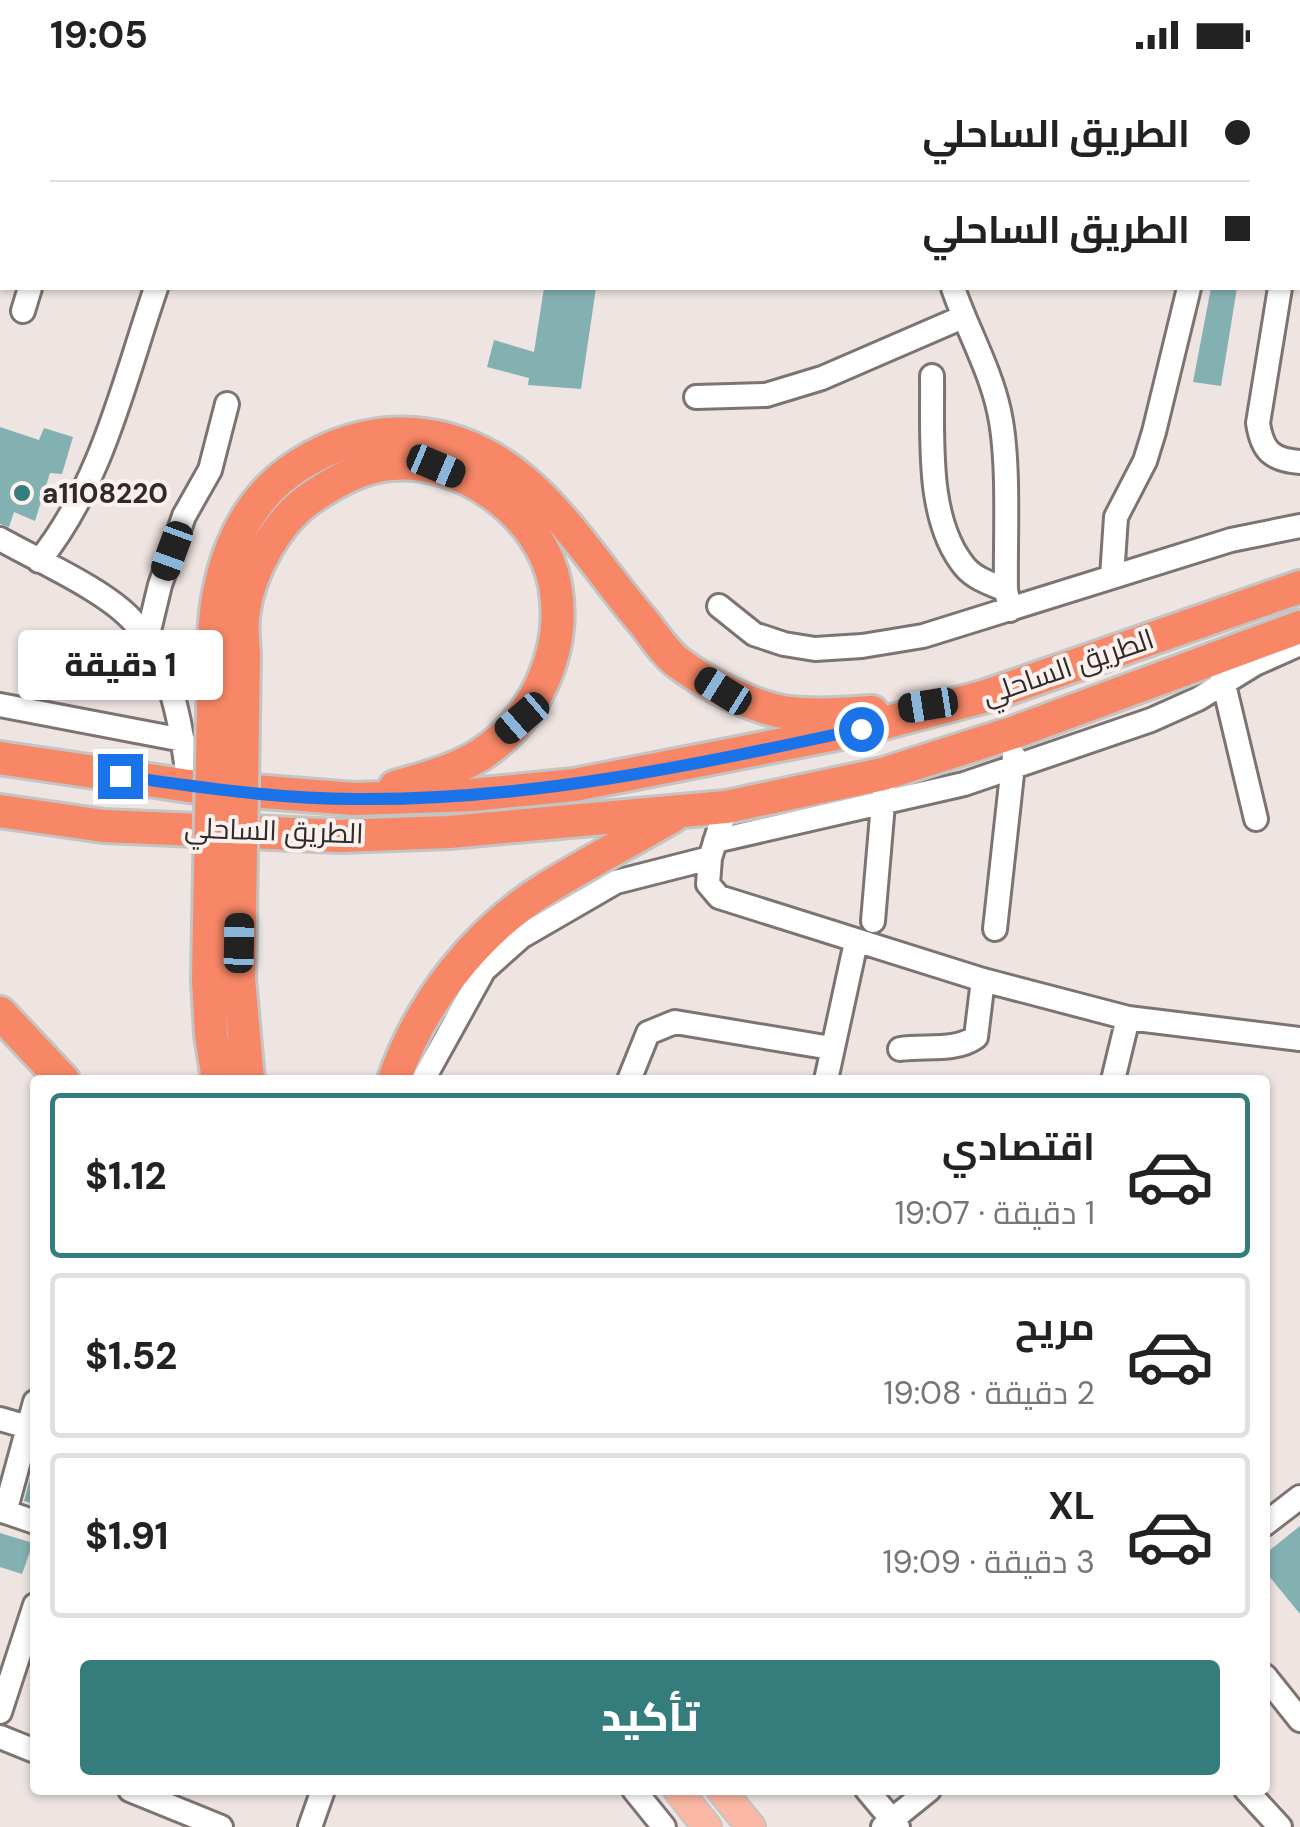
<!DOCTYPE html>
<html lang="ar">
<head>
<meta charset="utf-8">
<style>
	:root { --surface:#fff; --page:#f6f6f6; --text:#222; --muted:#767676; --line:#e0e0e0; --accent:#347d7c }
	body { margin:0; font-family:"DM Sans",Cairo,sans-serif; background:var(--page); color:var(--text); direction:rtl; height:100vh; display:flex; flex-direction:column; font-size:38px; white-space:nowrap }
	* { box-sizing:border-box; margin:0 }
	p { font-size:32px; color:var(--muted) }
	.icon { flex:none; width:55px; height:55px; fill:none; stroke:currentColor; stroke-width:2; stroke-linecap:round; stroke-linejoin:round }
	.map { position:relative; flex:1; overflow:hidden; direction:ltr }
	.drawer { position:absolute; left:30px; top:1005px; width:1240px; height:720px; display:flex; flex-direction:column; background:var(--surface); border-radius:10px; box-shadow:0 2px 8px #0004; direction:rtl }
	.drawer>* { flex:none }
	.banner { position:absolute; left:0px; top:0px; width:1300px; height:220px; box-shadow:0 2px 8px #0004; direction:rtl; display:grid; align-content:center; height:220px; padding:0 50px; background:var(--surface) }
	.end { position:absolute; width:45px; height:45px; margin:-22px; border:12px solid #1a73e8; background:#fff; box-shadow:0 0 0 5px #fff }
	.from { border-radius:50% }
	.bubble { position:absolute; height:70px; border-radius:10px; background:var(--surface); box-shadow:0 2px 8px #0004; font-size:32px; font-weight:800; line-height:70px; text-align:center; direction:rtl }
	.car { position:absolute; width:30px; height:60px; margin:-30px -15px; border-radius:12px; box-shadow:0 0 8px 2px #0007; background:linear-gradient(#222 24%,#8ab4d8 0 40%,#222 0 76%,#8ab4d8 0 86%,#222 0) }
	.banner b { display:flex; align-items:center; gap:35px; height:95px; font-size:38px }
	.banner b+b { border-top:2px solid var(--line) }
	.banner i { width:25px; height:25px; background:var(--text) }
	ul { padding:18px 0 0; list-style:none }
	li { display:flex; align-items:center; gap:30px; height:165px; margin:0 20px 15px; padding:0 30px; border:5px solid var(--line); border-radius:10px }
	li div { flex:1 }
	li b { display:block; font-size:38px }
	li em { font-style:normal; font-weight:800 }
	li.on { border-color:var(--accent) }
	li>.icon { width:90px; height:90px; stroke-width:1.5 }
	.button { display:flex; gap:20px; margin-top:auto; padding:20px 50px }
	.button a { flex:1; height:115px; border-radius:10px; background:var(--accent); color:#fff; font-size:40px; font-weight:800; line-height:115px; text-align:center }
	.status { display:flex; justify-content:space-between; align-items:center; height:70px; padding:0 50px; background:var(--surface); direction:ltr }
	.status svg { height:28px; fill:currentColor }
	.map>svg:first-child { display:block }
	.building { fill:#83b1b1 }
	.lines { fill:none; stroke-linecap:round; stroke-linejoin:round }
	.minor-casing { stroke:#7d7471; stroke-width:28 }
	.major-casing { stroke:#c4c4c3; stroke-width:32 }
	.highway-casing { stroke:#c4c4c3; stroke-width:38 }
	.minor { stroke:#fff; stroke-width:22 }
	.major { stroke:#fab7a3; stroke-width:28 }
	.highway { stroke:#f78766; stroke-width:32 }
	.highway-bridge-casing { stroke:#c4c4c3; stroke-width:38; stroke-linecap:butt }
	.highway-bridge { stroke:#f78766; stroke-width:32 }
	.route { stroke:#1a73e8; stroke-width:12 }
	.poi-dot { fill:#347d7c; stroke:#fcf1ee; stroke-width:4 }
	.labels { text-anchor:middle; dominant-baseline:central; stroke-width:8; stroke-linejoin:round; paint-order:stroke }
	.poi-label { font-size:28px; font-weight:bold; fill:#2e2b29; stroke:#fcf1ee; text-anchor:start }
	.street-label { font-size:28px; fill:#2e2b29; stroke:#fcf1ee }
</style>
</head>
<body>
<div class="status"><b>19:05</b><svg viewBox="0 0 49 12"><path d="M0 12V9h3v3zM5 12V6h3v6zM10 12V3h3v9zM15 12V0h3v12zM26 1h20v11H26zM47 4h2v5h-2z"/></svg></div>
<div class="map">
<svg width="1300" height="1757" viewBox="0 0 1300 1757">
	<rect width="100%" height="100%" fill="#eee4e1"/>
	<!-- building -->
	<path class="building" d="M544 218H596L581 319 528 315 529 308 487 297 494 270 534 282Z
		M1211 218H1237L1221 316 1193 312Z
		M0 357 39 370 44 358 73 367 62 404 50 403 35 451 14 442 9 457 0 454Z
		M35 1391V1434L24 1431Z
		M1300 1456V1544L1265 1501V1484Z
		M0 1463 33 1473 22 1504 0 1497Z"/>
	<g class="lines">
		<!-- minor casing -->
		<g class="minor-casing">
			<path id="minor" d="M295 0 304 2
				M635 0 640 2
				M509 2 510 0
				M1159 2V0
				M0 101 2 102
				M1298 114 1300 115
				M953 218C967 259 990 299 999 341 1010 390 1005 467 1006 520L1010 540
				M1280 218 1258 353C1262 380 1271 390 1300 392
				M23 241 30 218
				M932 306C933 365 925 449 965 497 975 509 992 514 1006 520
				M696 327 766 325 822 308 963 247
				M0 469C37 490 105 520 132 550 173 594 182 659 189 716
				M39 491C102 413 124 311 156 218
				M1112 507 1116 447 1145 391 1154 362 1189 218
				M719 536 754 564 784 574 815 579 862 576 923 566 1231 470 1300 456
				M147 569 160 515 184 446 210 400 227 334
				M1221 602 1256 749
				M0 635 183 670
				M726 737 710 788 708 814 719 827 983 910 1128 948 1300 969
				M715 771 964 714 1151 650 1198 629 1255 594 1300 574
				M873 851 884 722
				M995 859 1014 686
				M900 979C925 975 955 982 976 967L983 910
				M423 1010 484 900 521 867 616 812 710 788
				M629 1010 648 963 675 952 831 978
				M826 1010 856 872
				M1113 1010 1128 948
				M0 1349 28 1357
				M0 1440 35 1452
				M5 1442 35 1332
				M1265 1454 1300 1427
				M1265 1606 1300 1650
				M0 1642 35 1535
				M0 1667 35 1681
				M130 1720 221 1757
				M634 1720 664 1757
				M867 1720 898 1757
				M1246 1720 1280 1757
				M310 1757 323 1720
				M883 1757 929 1720"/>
		</g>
		<!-- major casing -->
		<g class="major-casing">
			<path id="major" d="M678 1720 707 1757
				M721 1720 751 1757"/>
		</g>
		<!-- highway casing -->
		<g class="highway-casing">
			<path id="highway" d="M244 584C243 572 242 558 243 546 248 502 277 449 315 425 338 410 363 396 391 394 461 387 542 444 555 515 567 580 536 649 480 685 455 701 422 709 395 717
				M214 585C213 513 234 436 299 395 334 373 373 361 414 364 528 373 578 477 645 554 655 567 666 584 680 594 708 615 754 638 789 643 816 646 846 644 872 642
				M0 688 189 716 354 729 472 725 574 715 861 659 986 626 1300 517
				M0 741 104 756 340 766 449 762 726 737 883 704 1015 662 1300 557
				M239 909 248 1010
				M208 910 211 964 218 1010
				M0 943 63 1010
				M394 1010C420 934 476 862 545 819 587 793 630 771 673 746"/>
		</g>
		<!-- minor -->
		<use href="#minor" class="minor"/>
		<!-- major -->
		<use href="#major" class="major"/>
		<!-- highway -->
		<use href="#highway" class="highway"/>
		<!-- highway-bridge casing -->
		<g class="highway-bridge-casing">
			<path id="highway-bridge" d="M239 909 244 584
				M208 910 214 585"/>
		</g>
		<!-- highway-bridge -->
		<use href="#highway-bridge" class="highway-bridge"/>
	</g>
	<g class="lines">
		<!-- route -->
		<path class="route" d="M120 706C197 717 278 729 356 729 527 731 695 695 861 659"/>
	</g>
	<!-- markers -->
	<circle class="poi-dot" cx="22" cy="423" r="10"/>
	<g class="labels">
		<!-- poi labels -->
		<g class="poi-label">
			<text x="42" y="423">a1108220</text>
		</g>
		<!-- street labels -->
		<g class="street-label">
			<text transform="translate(1068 597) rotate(-19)">الطريق الساحلي</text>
			<text transform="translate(274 761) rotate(2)">الطريق الساحلي</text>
		</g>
	</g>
</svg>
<i class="end from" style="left:861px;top:659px"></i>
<i class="end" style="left:120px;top:706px"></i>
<div class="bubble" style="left:18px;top:560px;width:205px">1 دقيقة</div>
<i class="car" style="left:436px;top:396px;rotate:113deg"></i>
<i class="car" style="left:172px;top:481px;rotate:200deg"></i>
<i class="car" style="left:723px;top:621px;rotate:302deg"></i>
<i class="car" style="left:928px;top:635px;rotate:261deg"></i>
<i class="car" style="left:522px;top:648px;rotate:229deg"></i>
<i class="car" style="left:239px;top:873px;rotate:1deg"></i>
<div class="banner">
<b><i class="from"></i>الطريق الساحلي</b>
<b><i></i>الطريق الساحلي</b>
</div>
<section class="drawer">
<ul>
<li class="on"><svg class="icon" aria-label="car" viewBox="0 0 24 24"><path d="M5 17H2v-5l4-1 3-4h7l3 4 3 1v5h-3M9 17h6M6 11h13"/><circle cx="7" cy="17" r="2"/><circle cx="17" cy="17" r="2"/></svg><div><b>اقتصادي</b><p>1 دقيقة · 19:07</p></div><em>$1.12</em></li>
<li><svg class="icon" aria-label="car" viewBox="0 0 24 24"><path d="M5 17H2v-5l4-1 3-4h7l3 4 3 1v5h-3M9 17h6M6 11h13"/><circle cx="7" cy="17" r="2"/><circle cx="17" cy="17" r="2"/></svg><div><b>مريح</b><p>2 دقيقة · 19:08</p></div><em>$1.52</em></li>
<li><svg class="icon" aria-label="car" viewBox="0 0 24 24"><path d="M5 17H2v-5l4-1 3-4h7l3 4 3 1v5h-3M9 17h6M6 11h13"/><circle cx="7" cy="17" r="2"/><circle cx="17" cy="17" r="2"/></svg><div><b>XL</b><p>3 دقيقة · 19:09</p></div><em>$1.91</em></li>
</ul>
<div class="button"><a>تأكيد</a></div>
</section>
</div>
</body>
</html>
